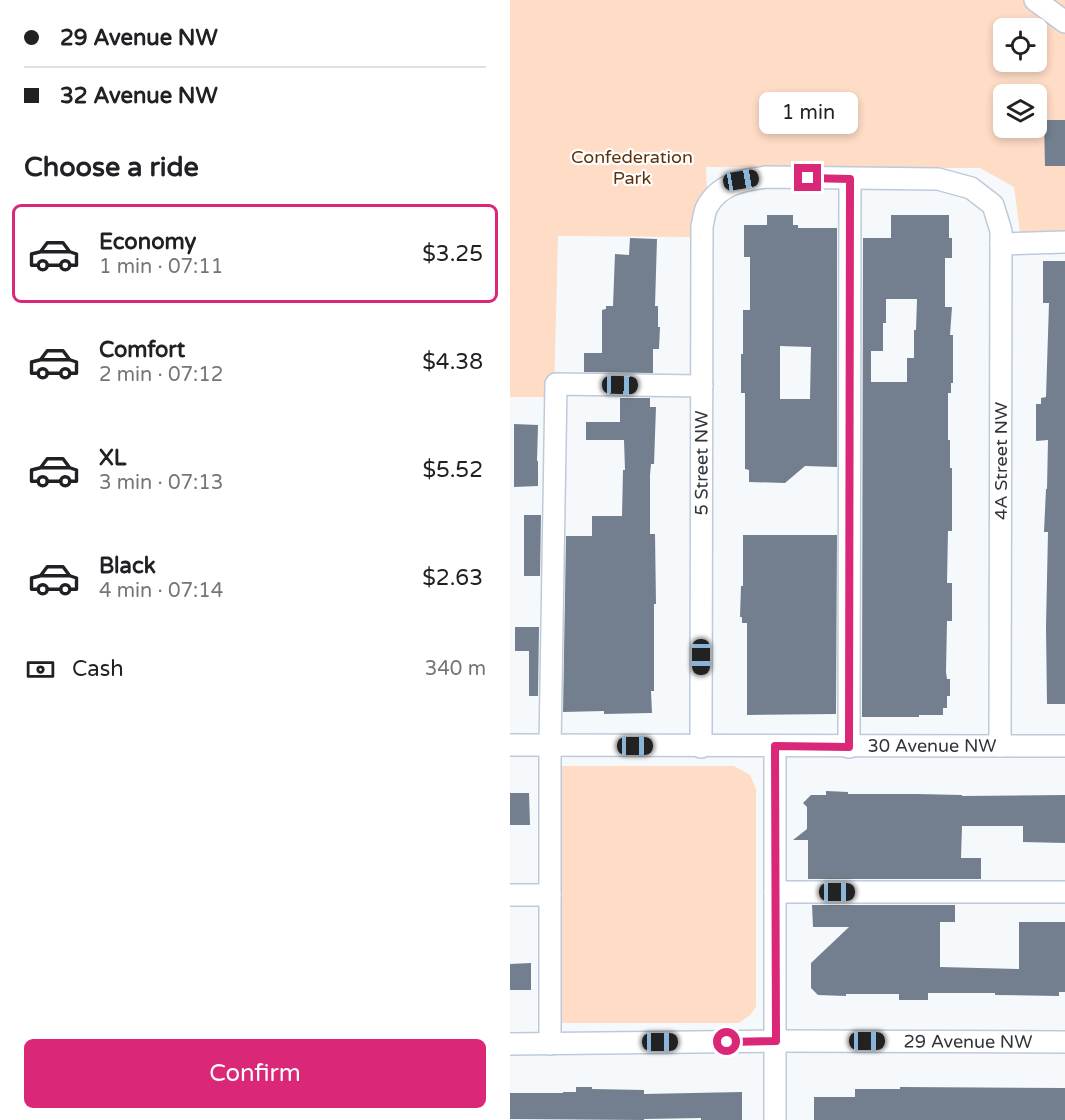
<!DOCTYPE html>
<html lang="en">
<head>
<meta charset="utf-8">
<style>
	:root { --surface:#fff; --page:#f6f6f6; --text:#202124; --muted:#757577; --line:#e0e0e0; --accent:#db2777 }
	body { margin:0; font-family:"Varela Round",sans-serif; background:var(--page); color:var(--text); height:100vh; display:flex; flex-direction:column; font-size:22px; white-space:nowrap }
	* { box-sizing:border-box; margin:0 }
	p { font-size:20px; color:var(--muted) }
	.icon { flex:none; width:33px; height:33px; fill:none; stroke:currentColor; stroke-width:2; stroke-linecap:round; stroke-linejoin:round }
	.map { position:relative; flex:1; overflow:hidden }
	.details { display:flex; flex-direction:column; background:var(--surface); width:510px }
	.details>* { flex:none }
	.hud { display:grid; align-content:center; height:132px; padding:0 24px; background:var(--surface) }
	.buttons { position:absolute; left:483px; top:18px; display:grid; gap:12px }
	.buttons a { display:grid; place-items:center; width:54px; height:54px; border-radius:9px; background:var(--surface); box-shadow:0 3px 9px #0003; font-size:30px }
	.end { position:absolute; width:27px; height:27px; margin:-14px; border:8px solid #db2777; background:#fff; box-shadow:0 0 0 3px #fff }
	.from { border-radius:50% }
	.bubble { position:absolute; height:42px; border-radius:9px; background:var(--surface); box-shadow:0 3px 9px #0003; font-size:20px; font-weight:600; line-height:42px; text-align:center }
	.car { position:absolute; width:18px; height:36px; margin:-18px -9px; border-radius:8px; box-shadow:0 0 4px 2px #0007; background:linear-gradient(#222 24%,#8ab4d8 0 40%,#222 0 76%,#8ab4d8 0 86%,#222 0) }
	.hud b { display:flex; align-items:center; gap:21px; height:57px; font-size:22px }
	.hud b+b { border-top:2px solid var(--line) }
	.hud i { width:15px; height:15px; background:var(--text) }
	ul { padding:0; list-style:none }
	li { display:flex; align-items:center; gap:18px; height:99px; margin:0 12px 9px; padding:0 12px; border:3px solid transparent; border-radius:9px }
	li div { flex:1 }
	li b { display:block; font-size:22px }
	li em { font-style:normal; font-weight:600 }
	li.on { border-color:var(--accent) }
	li>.icon { width:54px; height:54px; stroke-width:1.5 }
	h2 { padding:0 24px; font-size:27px; line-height:72px }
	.pay { display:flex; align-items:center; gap:15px; height:66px; padding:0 24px; font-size:22px }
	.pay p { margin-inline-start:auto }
	.button { display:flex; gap:12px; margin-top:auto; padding:12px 24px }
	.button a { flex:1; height:69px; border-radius:9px; background:var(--accent); color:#fff; font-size:24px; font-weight:600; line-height:69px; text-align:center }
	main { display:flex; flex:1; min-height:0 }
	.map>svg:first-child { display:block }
	.green { fill:#fedcc6; fill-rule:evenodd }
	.building { fill:#737f8e; fill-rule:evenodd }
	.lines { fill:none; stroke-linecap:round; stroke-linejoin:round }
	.minor-casing { stroke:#becada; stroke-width:24 }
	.minor { stroke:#fff; stroke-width:21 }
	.route { stroke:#db2777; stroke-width:8 }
	.labels { text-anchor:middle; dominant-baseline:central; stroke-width:4.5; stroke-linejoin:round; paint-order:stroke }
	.park-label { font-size:18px; fill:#60320b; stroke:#fff }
	.street-label { font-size:18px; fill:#30353c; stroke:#fff }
</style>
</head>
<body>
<main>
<section class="details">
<div class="hud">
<b><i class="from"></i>29 Avenue NW</b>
<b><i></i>32 Avenue NW</b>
</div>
<h2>Choose a ride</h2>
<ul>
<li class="on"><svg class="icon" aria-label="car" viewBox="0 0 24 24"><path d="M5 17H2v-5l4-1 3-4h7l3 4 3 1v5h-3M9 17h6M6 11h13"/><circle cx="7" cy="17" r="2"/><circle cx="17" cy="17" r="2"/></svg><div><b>Economy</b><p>1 min · 07:11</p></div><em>$3.25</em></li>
<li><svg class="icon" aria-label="car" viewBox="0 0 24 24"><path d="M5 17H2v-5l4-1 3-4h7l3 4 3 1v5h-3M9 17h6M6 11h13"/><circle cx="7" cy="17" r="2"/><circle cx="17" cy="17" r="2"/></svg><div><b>Comfort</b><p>2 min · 07:12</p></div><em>$4.38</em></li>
<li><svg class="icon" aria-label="car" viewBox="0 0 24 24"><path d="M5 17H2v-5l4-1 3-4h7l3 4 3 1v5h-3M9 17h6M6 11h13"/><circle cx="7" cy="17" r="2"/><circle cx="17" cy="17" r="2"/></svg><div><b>XL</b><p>3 min · 07:13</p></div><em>$5.52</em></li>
<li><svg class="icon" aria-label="car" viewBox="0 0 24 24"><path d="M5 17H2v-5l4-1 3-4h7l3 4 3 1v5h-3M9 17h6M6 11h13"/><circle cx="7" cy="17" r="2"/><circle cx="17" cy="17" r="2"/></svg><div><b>Black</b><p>4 min · 07:14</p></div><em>$2.63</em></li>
</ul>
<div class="pay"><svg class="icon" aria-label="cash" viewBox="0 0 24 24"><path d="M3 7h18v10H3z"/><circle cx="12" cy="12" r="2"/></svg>Cash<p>340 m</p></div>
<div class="button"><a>Confirm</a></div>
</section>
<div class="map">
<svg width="555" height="1120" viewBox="0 0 555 1120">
	<rect width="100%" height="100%" fill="#f6f9fc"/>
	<!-- green -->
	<path class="green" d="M0 0H555V232H510L504 187 470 168 196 167 197 190 189 204 180 237 48 236 44 397H0ZM494 28H526V62H494ZM494 94H526V128H494Z
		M51 766H224L240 775 246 789V1007L240 1015 229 1023H48Z"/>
	<!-- building -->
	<path class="building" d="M534 120H555V166H535Z
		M257 215H283V225H288V228H327V467L295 466 275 483 239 482V470L235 469V393H231V354H233V310H240V257H234V225H257ZM270 346 301 347 300 399H270Z
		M381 215H439V238H442V258H435V307H442L440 335H443V383H441V393H438V440H440V468H442V531H438L437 583H442V621H437L436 672 437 679H440V696H437V708H433V715H409V717H352L353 238H381ZM376 299H407L406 330H404V358H397V382H361V351H373V323H376Z
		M120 238 147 239 145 306H148V327H150L149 349H143V373L74 372V353H92V310L96 309V306H103L105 254 119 255Z
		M533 261H555V704H537L536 627 538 532H534L536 489H537L538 440 526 441V404H531V398L536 397 539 303H533Z
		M110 398H140V407H146L144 464H141L140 475V534H145L146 604H144V691H141L142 713 94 714V711L53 712 56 536H82V516H112L113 470H115L114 440H76V422H110Z
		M4 424 28 425 27 461H28V486L4 487Z
		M14 515H31L30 576H14Z
		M233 535H327L326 714 237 715V623H232V617H230L231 586H233Z
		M5 627H29L28 696H19V651H5Z
		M316 791 338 792V794H407L452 795V796L555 795V843L513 842V826H452L451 858H471V879H298V840H283L297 829V807L293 803 301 795H316Z
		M0 793H19L20 825H0Z
		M302 905H445V922H430V967L509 969V922H555V992H549V996L485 995V993H418V1000H389V994H336V996L308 995 301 988V963L339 927H303Z
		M21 963V990H0V964Z
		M66 1087H82V1089L134 1090V1094L232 1092V1120H191V1118L134 1119V1120L0 1119V1093H53V1092H66Z
		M390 1087 555 1088V1120H304V1097H345V1089H390Z"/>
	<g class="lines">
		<!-- minor casing -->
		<g class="minor-casing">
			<g id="minor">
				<path d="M525 0 555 22"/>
				<path d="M491 244 555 242"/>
				<path id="s1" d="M0 745 555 746"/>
				<path d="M265 746V1120"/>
				<path id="s2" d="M191 747 192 226C194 220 194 212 197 207 209 184 233 180 256 177L428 179 461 188 483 205 491 231 490 746"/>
				<path d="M339 747 340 179"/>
				<path d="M265 892H555"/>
				<path d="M0 895H40"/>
				<path id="s3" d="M0 1044 266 1041 555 1042"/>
				<path d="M40 1044V746L46 384 192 386"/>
			</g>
		</g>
		<!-- minor -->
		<use href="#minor" class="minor"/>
	</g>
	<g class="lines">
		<!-- route -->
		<path class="route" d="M217 1042 266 1041 265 746 339 747 340 179 298 178"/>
	</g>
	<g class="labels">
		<!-- park labels -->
		<g class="park-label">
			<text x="122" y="157">Confederation<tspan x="122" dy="21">Park</tspan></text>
		</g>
		<!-- street labels -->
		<g class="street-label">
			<text transform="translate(491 461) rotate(-90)">4A Street NW</text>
			<text stroke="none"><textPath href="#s2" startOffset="284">5 Street NW</textPath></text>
			<text stroke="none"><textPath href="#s1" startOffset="422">30 Avenue NW</textPath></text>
			<text stroke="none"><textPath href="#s3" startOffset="458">29 Avenue NW</textPath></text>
		</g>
	</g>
</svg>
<div class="buttons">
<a><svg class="icon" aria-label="locate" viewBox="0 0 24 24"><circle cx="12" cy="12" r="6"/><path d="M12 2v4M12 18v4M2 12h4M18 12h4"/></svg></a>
<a><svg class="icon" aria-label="layers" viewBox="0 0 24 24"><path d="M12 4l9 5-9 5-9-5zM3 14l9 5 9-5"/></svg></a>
</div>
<i class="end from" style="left:217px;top:1042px"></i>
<i class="end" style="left:298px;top:178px"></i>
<div class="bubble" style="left:249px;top:92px;width:99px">1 min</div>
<i class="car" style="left:231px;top:180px;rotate:81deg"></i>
<i class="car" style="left:110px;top:385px;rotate:91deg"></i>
<i class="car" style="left:191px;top:657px;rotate:180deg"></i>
<i class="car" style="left:125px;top:746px;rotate:90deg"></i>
<i class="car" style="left:327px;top:892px;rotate:90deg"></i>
<i class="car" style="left:357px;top:1041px;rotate:90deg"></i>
<i class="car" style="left:150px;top:1042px;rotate:90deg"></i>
</div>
</main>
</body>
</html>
